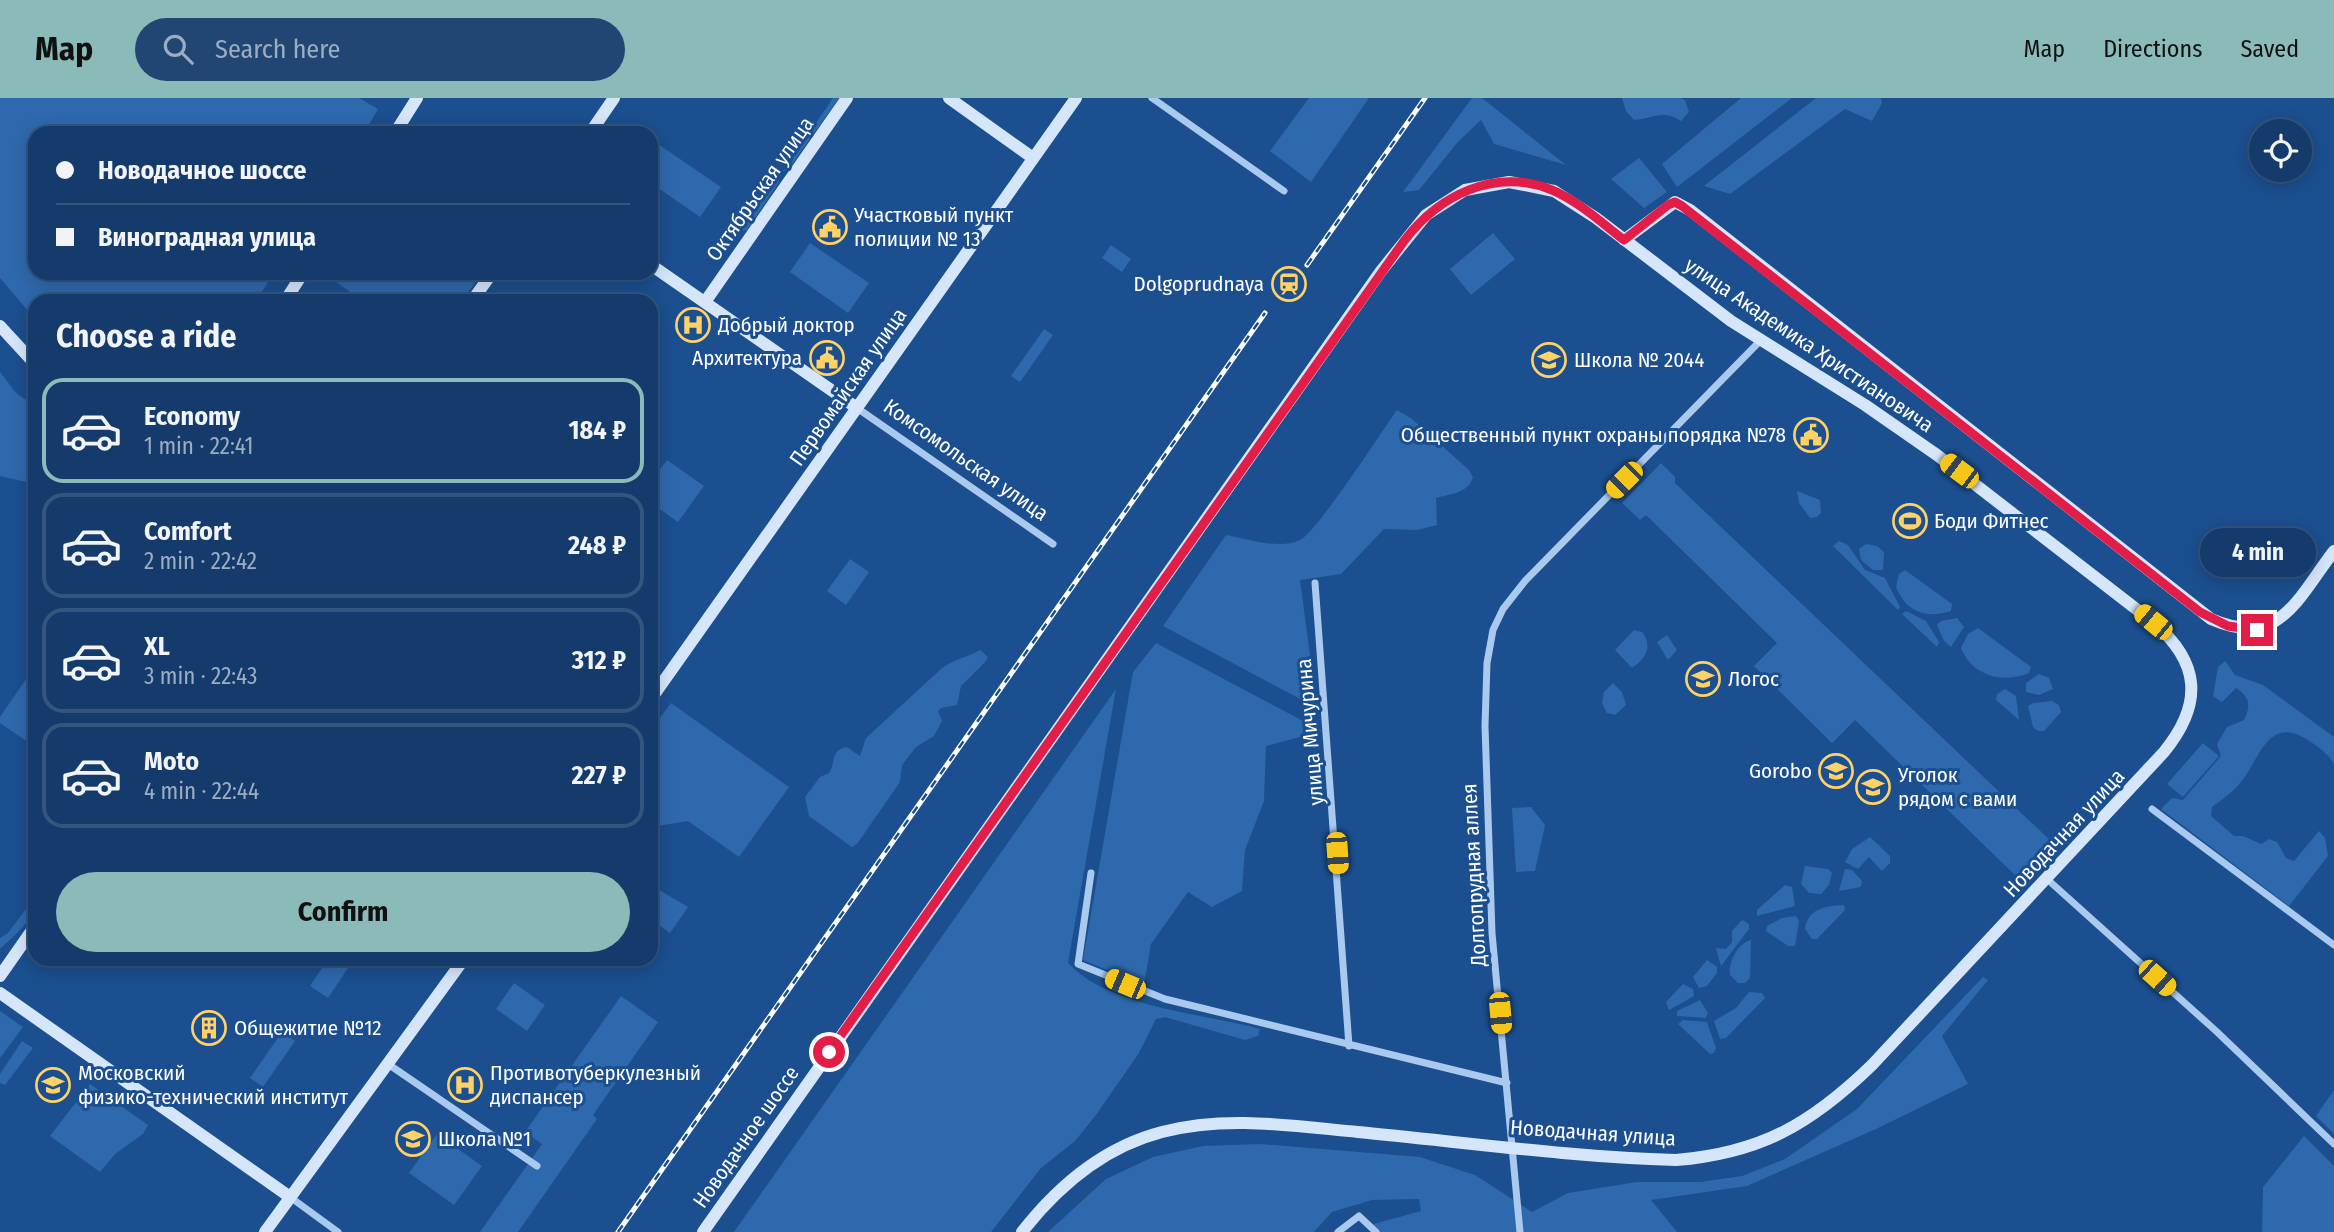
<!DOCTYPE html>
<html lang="en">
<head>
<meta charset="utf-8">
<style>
	:root { --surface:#143b6b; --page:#214673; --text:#f1f3f6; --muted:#9dadc1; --line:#33557e; --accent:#8bbbb9 }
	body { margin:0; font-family:"Fira Sans Condensed",sans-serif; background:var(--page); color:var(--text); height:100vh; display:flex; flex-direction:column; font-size:26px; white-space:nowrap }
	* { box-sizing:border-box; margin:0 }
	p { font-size:23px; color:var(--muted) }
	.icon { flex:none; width:38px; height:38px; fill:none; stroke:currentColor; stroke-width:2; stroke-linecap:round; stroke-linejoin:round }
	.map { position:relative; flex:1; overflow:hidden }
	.side { position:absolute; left:28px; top:196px; width:630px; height:672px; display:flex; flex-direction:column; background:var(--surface); border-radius:21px; box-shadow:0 4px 18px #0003,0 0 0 2px var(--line) }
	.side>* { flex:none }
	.banner { position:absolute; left:28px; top:28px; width:630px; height:154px; border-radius:21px; box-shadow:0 4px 18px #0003,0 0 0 2px var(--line); display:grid; align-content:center; height:154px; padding:0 28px; background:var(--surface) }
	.fabs { position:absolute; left:2249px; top:21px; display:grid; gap:14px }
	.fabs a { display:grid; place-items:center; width:63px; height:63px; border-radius:50%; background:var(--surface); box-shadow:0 4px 18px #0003,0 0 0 2px var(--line); font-size:35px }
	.end { position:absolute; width:32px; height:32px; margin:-16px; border:9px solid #e11d48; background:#fff; box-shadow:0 0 0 4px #fff }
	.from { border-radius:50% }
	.bubble { position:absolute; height:49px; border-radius:24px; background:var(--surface); box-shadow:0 4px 18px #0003,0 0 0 2px var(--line); font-size:23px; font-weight:700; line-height:49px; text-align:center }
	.car { position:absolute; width:21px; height:42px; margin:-21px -10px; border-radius:9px; box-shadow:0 0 5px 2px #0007; background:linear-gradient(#f5c518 24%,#345 0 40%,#f5c518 0 76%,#345 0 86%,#f5c518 0) }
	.banner b { display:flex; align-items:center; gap:24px; height:66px; font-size:26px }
	.banner b+b { border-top:2px solid var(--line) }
	.banner i { width:18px; height:18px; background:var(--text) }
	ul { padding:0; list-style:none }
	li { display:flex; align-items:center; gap:21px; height:105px; margin:0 14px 10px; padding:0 14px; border:4px solid var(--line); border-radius:21px }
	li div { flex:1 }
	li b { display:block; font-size:26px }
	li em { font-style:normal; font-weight:700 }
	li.current { border-color:var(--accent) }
	li>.icon { width:63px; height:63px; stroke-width:1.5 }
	h2 { padding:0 28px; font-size:32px; line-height:84px }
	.action { display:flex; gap:14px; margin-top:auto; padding:14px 28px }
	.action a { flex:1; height:80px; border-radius:42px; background:var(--accent); color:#111; font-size:28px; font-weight:700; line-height:80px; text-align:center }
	header { display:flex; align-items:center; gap:42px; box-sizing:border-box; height:98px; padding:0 35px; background:var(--accent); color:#111 }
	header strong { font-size:33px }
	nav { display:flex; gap:38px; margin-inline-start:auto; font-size:24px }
	.search { width:490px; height:63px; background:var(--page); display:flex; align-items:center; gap:18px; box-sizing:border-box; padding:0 24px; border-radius:38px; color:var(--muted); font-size:26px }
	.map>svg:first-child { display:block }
	.green { fill:#2e69ad }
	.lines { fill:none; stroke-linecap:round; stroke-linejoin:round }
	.street { stroke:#a9c9ee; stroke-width:7 }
	.secondary { stroke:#d6e6fa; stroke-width:12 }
	.rail-casing { stroke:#fff; stroke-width:5 }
	.rail { stroke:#1b4f8f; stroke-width:2.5; stroke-dasharray:8; stroke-linecap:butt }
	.route { stroke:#e11d48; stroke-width:9 }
	.labels { text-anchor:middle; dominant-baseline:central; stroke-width:6; stroke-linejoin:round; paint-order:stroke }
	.street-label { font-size:21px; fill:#fff; stroke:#1b4f8f }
	.poi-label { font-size:21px; fill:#fff; stroke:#1b4f8f; text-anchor:start }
</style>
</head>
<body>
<header>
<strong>Map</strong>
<div class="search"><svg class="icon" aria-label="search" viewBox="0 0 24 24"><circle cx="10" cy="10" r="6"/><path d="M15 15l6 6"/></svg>Search here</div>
<nav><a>Map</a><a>Directions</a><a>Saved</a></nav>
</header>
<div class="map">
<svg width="2334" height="1134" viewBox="0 0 2334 1134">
	<rect width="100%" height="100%" fill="#1b4f8f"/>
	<!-- green -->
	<path class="green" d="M0 0H359L378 11 364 35H35V175H274L256 203H35V221L0 180Z
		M833 0H839L788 72 783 73Z
		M1309 0H1369L1311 84 1270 53Z
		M1472 0H1482L1566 67 1494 46 1481 22 1457 45 1419 92 1403 94Z
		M1622 0H1680L1685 2 1689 14 1681 23C1664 11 1654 20 1634 22L1626 13Z
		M1741 0H1792L1677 89 1662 66Z
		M1816 0H1881L1882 5 1872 23 1845 11 1730 96 1704 88Z
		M658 46 721 89 700 119 651 85V56Z
		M1639 60 1667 94 1644 110 1611 81Z
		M778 78 779 84 747 132 741 133Z
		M1493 135 1515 161 1471 197 1450 171Z
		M810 145 869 185 848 215 790 174Z
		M1111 147 1131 161 1122 174 1102 160Z
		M331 175H482L462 203H363L329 179Z
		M1044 231 1053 237 1020 284 1011 278Z
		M0 274 16 295 35 308V386L0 378Z
		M1397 312 1412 321 1469 372 1473 379C1469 395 1450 396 1436 400L1437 427 1417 432 1384 431 1341 476 1300 482 1317 610 1163 528 1226 437C1248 441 1279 452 1300 442 1317 434 1382 333 1397 312Z
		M667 362 704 388 678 424 651 405V383Z
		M1661 365 1675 379V385L1701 410 2054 746 2020 782 1855 622 1832 645 1754 568 1777 545 1646 417 1640 422 1622 405Z
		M1797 393 1820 402 1821 415 1817 419 1810 420 1799 405Z
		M1839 443 1848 447 1865 472 1885 480 1900 509 1898 512 1833 448Z
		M1866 446 1877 448 1884 454 1883 472H1873L1861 462 1859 451Z
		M850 461 869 474 846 507 827 493Z
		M1905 472 1952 506 1951 513C1926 521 1906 514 1896 489L1899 476Z
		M1906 513 1926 523 1939 544 1937 549 1902 516Z
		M1957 520 1964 529 1951 549 1944 543 1937 527 1941 523Z
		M1978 530 2031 569 2029 575C2003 586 1972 578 1961 550L1968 536Z
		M1634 532 1642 534C1653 548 1646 561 1632 570L1615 552Z
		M1667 537 1677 552 1668 562 1657 544Z
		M1156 545 1322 633 1266 648 1264 703 1245 752 1242 793 1212 809 1188 794 1151 846 1144 887 1083 862 1133 574Z
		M980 552 988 559 986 563 961 588 957 607 941 610 938 613 942 623 934 638 916 649 902 667 900 684 857 746 852 749 809 718 805 699 820 679 829 675C836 665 830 652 847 649L860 658 866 640 941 571C953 561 966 560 980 552Z
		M2225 563 2235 577 2263 587 2334 639V666C2327 654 2317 648 2306 641 2270 619 2261 656 2244 680 2235 693 2224 700 2212 709L2211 718 2234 738H2243L2261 746 2269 741 2277 744 2286 760 2294 763 2319 733 2325 740 2328 758 2289 808 2161 711 2172 700 2183 702 2221 658 2217 646 2227 629 2244 622C2251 609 2250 598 2236 590L2222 604 2213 598 2218 569Z
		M35 568V649L0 625V619Z
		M2039 576 2049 580 2053 591 2039 597 2026 594V585Z
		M1613 585 1622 594 1626 607 1615 617 1607 615 1602 605 1604 594Z
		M1116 591 1068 865C1110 910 1202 915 1260 931L1258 938 1245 942 1165 919 1156 921 1139 955 1096 1017 1075 1043 1041 1070 991 1134H734Z
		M2005 591 2016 598 2019 622 1996 602 1997 596Z
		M2052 603 2059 607 2061 614 2044 633H2038L2033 629 2028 608 2033 605Z
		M671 605 789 689 739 759 688 723 651 729V632Z
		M2203 645 2219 658 2183 699 2167 686Z
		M1531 709 1545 727 1535 773 1516 774 1512 710Z
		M1870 739 1890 758V765L1882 773 1869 759 1858 771 1845 764 1852 751Z
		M1805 768 1828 771 1832 775 1829 787 1821 796 1809 795 1801 786Z
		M1845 771 1852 772 1862 783 1861 789 1839 793Z
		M651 779 661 793 688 809 670 835 651 821Z
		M1785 787 1792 789 1795 808 1757 818V812Z
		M35 799C35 824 15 836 0 851V840L8 835Z
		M1844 807 1845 812 1817 841H1812L1805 831C1808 810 1826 808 1844 807Z
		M1796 818 1799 823 1795 848H1788L1766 833 1767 828 1782 820Z
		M1742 822 1749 826V831L1721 868 1716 850 1726 851 1732 844V833Z
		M1751 842 1750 880 1745 885H1738L1730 877C1728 864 1738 845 1751 842Z
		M328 861H342L350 867 328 900 310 888Z
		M1707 862 1717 869V875L1707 888 1699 890 1693 879Z
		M1983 879 1988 882 1942 938 1968 986 1876 1031 1747 1088 1651 1102 1677 1134H1378L1370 1127 1421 1113 1419 1101 1372 1102 1332 1114 1314 1134H1048L1106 1081 1153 1059 1203 1048 1260 1046 1420 1059 1475 1077 1532 1114 1568 1095 1637 1084H1700L1742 1078 1785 1061 1857 1011Z
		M514 885 545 907 527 933 496 911Z
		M1683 886 1693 891 1694 898 1669 912 1666 904Z
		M1749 894 1762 895 1765 900 1726 940 1720 941 1714 923 1736 910Z
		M621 898 658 924 593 1017 597 1021 518 1134H480L542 1046 525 1034Z
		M1700 902 1708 915 1706 920 1677 918V913Z
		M0 913 23 929 0 960Z
		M1683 922 1707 924 1716 950 1714 955 1710 956 1678 926Z
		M282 934 295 943 263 989 250 980Z
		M22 943 33 950 5 987 0 985V976Z
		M90 986 148 1027 143 1036 115 1056 100 1074 50 1038Z
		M2334 992V1036L2316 1018Z
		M437 1036 482 1068 454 1107 409 1075Z
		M2304 1038 2334 1068V1134H2262L2263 1089Z"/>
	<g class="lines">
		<!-- street -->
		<path class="street" d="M1152 0 1284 93
			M857 310 1053 446
			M1315 485 1349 948
			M2152 711 2334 847
			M1091 775 1078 866 1165 901 1507 985
			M2047 781 2216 933 2334 1046
			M388 966 537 1068
			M290 1099 338 1134
			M1338 1134 1359 1118 1376 1134
			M1520 1134 1492 835 1485 628 1487 565 1493 532 1503 511 1525 483 1760 243"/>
		<!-- secondary -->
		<path class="secondary" d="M949 0 1033 60
			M395 35 417 0
			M590 35 614 0
			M1624 142 1675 104 1690 112 2211 521C2280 551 2297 501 2334 453
			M651 167 857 310
			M285 203 303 175
			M472 203 492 175
			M705 204 847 0
			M0 228 35 266
			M651 601 1076 0
			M0 878 35 828
			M0 895 290 1099
			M265 1134 464 861
			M703 1134 1381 173 1426 117 1465 92 1509 84 1554 93 1596 120 1731 223 1865 307 1937 357 2153 524C2200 564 2204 605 2164 654L1872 967C1811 1026 1761 1055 1676 1062 1570 1059 1463 1044 1358 1034 1293 1028 1226 1017 1162 1034 1104 1049 1058 1088 1022 1134"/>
		<!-- rail casing -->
		<g class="rail-casing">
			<path id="rail" d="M1307 167 1425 0
				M618 1134 1265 215"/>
		</g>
		<!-- rail -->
		<use href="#rail" class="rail"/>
	</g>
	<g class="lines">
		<!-- route -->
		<path class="route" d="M829 954 1404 143C1439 97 1495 69 1552 92 1578 103 1602 125 1624 142L1668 107 1675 104 1682 108 2200 514 2228 528 2257 532"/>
	</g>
	<!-- icons -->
	<defs>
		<g id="civic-ring" transform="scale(1.75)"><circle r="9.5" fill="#1b4f8f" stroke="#ffd166" stroke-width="1.5"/><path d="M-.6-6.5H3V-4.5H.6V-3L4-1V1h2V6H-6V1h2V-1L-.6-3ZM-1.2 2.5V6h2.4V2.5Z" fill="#ffd166"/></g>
		<g id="station-ring" transform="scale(1.75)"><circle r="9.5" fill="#1b4f8f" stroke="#ffd166" stroke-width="1.5"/><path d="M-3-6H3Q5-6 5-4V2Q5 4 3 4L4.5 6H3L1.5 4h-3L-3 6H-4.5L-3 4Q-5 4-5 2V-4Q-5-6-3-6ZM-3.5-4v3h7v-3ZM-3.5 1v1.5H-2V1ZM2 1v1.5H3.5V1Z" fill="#ffd166"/></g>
		<g id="hospital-ring" transform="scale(1.75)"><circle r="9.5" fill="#1b4f8f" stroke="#ffd166" stroke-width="1.5"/><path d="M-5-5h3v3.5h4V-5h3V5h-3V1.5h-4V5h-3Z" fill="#ffd166"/></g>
		<g id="school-ring" transform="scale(1.75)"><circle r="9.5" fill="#1b4f8f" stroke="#ffd166" stroke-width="1.5"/><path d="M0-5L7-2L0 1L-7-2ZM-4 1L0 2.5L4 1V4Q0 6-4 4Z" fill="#ffd166"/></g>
		<g id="stadium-ring" transform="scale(1.75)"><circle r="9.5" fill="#1b4f8f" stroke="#ffd166" stroke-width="1.5"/><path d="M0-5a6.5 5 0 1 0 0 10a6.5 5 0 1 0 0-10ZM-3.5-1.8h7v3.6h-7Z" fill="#ffd166"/></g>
		<g id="building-ring" transform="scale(1.75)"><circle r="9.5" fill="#1b4f8f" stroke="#ffd166" stroke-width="1.5"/><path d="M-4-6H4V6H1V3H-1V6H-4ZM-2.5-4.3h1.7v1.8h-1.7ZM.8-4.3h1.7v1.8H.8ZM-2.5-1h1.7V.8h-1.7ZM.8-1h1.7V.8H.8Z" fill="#ffd166"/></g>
		<g id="university-ring" transform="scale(1.75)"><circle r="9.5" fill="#1b4f8f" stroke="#ffd166" stroke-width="1.5"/><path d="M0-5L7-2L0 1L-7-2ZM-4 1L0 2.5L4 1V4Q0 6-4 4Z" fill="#ffd166"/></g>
	</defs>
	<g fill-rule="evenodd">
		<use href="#civic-ring" x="830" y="129"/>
		<use href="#station-ring" x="1289" y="186"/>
		<use href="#hospital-ring" x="693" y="227"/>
		<use href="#civic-ring" x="827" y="260"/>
		<use href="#school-ring" x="1549" y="262"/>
		<use href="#civic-ring" x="1811" y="337"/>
		<use href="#stadium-ring" x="1910" y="423"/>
		<use href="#school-ring" x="1703" y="581"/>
		<use href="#school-ring" x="1836" y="673"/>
		<use href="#school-ring" x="1873" y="689"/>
		<use href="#building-ring" x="209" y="930"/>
		<use href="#university-ring" x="53" y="987"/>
		<use href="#hospital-ring" x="465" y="987"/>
		<use href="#school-ring" x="413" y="1041"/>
	</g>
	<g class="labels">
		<!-- street labels -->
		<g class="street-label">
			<text transform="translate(760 91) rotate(-55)">Октябрьская улица</text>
			<text transform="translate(1809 247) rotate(34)">улица Академика Христиановича</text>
			<text transform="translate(848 289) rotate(-55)">Первомайская улица</text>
			<text transform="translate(966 362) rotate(35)">Комсомольская улица</text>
			<text transform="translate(1310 634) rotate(-95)">улица Мичурина</text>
			<text transform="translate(2064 735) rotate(-47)">Новодачная улица</text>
			<text transform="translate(1474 777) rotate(-93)">Долгопрудная аллея</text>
			<text transform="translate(1593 1035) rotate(4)">Новодачная улица</text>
			<text transform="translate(746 1039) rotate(-55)">Новодачное шоссе</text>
		</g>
		<!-- poi labels -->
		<g class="poi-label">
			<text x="854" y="117">Участковый пункт<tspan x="854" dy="24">полиции № 13</tspan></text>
			<text x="1264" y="186" text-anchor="end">Dolgoprudnaya</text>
			<text x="718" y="227">Добрый доктор</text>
			<text x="802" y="260" text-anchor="end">Архитектура</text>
			<text x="1574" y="262">Школа № 2044</text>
			<text x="1786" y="337" text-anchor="end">Общественный пункт охраны порядка №78</text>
			<text x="1934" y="423">Боди Фитнес</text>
			<text x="1728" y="581">Логос</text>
			<text x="1812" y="673" text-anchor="end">Gorobo</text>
			<text x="1898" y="677">Уголок<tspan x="1898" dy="24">рядом с вами</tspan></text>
			<text x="234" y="930">Общежитие №12</text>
			<text x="78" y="975">Московский<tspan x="78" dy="24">физико-технический институт</tspan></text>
			<text x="490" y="975">Противотуберкулезный<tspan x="490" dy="24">диспансер</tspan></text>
			<text x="438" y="1041">Школа №1</text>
		</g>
	</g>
</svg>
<div class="fabs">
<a><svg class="icon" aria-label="locate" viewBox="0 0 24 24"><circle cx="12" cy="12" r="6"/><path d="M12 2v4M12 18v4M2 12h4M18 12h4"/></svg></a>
</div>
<i class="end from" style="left:829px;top:954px"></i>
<i class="end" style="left:2257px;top:532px"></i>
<div class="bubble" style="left:2200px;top:430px;width:116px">4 min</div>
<i class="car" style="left:1959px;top:373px;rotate:307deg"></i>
<i class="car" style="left:1624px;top:382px;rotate:225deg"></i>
<i class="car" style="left:2153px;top:524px;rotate:309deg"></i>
<i class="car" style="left:1337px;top:755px;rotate:176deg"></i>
<i class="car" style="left:2157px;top:880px;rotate:132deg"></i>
<i class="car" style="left:1125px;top:886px;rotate:293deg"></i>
<i class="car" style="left:1500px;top:915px;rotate:175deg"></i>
<div class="banner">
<b><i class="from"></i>Новодачное шоссе</b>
<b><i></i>Виноградная улица</b>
</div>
<section class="side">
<h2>Choose a ride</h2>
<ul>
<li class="current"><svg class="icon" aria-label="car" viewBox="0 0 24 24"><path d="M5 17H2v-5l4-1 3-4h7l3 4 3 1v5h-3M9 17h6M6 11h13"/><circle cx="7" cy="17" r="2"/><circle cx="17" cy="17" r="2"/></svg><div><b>Economy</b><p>1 min · 22:41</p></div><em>184 ₽</em></li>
<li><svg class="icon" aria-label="car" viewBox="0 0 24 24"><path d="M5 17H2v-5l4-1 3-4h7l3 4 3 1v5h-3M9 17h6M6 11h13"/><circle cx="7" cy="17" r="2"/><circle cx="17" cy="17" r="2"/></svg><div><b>Comfort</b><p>2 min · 22:42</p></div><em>248 ₽</em></li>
<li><svg class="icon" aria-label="car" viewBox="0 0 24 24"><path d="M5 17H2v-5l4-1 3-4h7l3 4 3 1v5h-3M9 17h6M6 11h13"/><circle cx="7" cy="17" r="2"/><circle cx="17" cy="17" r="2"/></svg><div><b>XL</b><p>3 min · 22:43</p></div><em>312 ₽</em></li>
<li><svg class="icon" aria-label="car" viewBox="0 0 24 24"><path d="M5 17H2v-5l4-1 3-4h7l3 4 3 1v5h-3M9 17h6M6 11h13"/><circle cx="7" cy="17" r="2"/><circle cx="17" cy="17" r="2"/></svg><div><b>Moto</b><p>4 min · 22:44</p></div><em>227 ₽</em></li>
</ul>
<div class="action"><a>Confirm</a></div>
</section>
</div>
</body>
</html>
